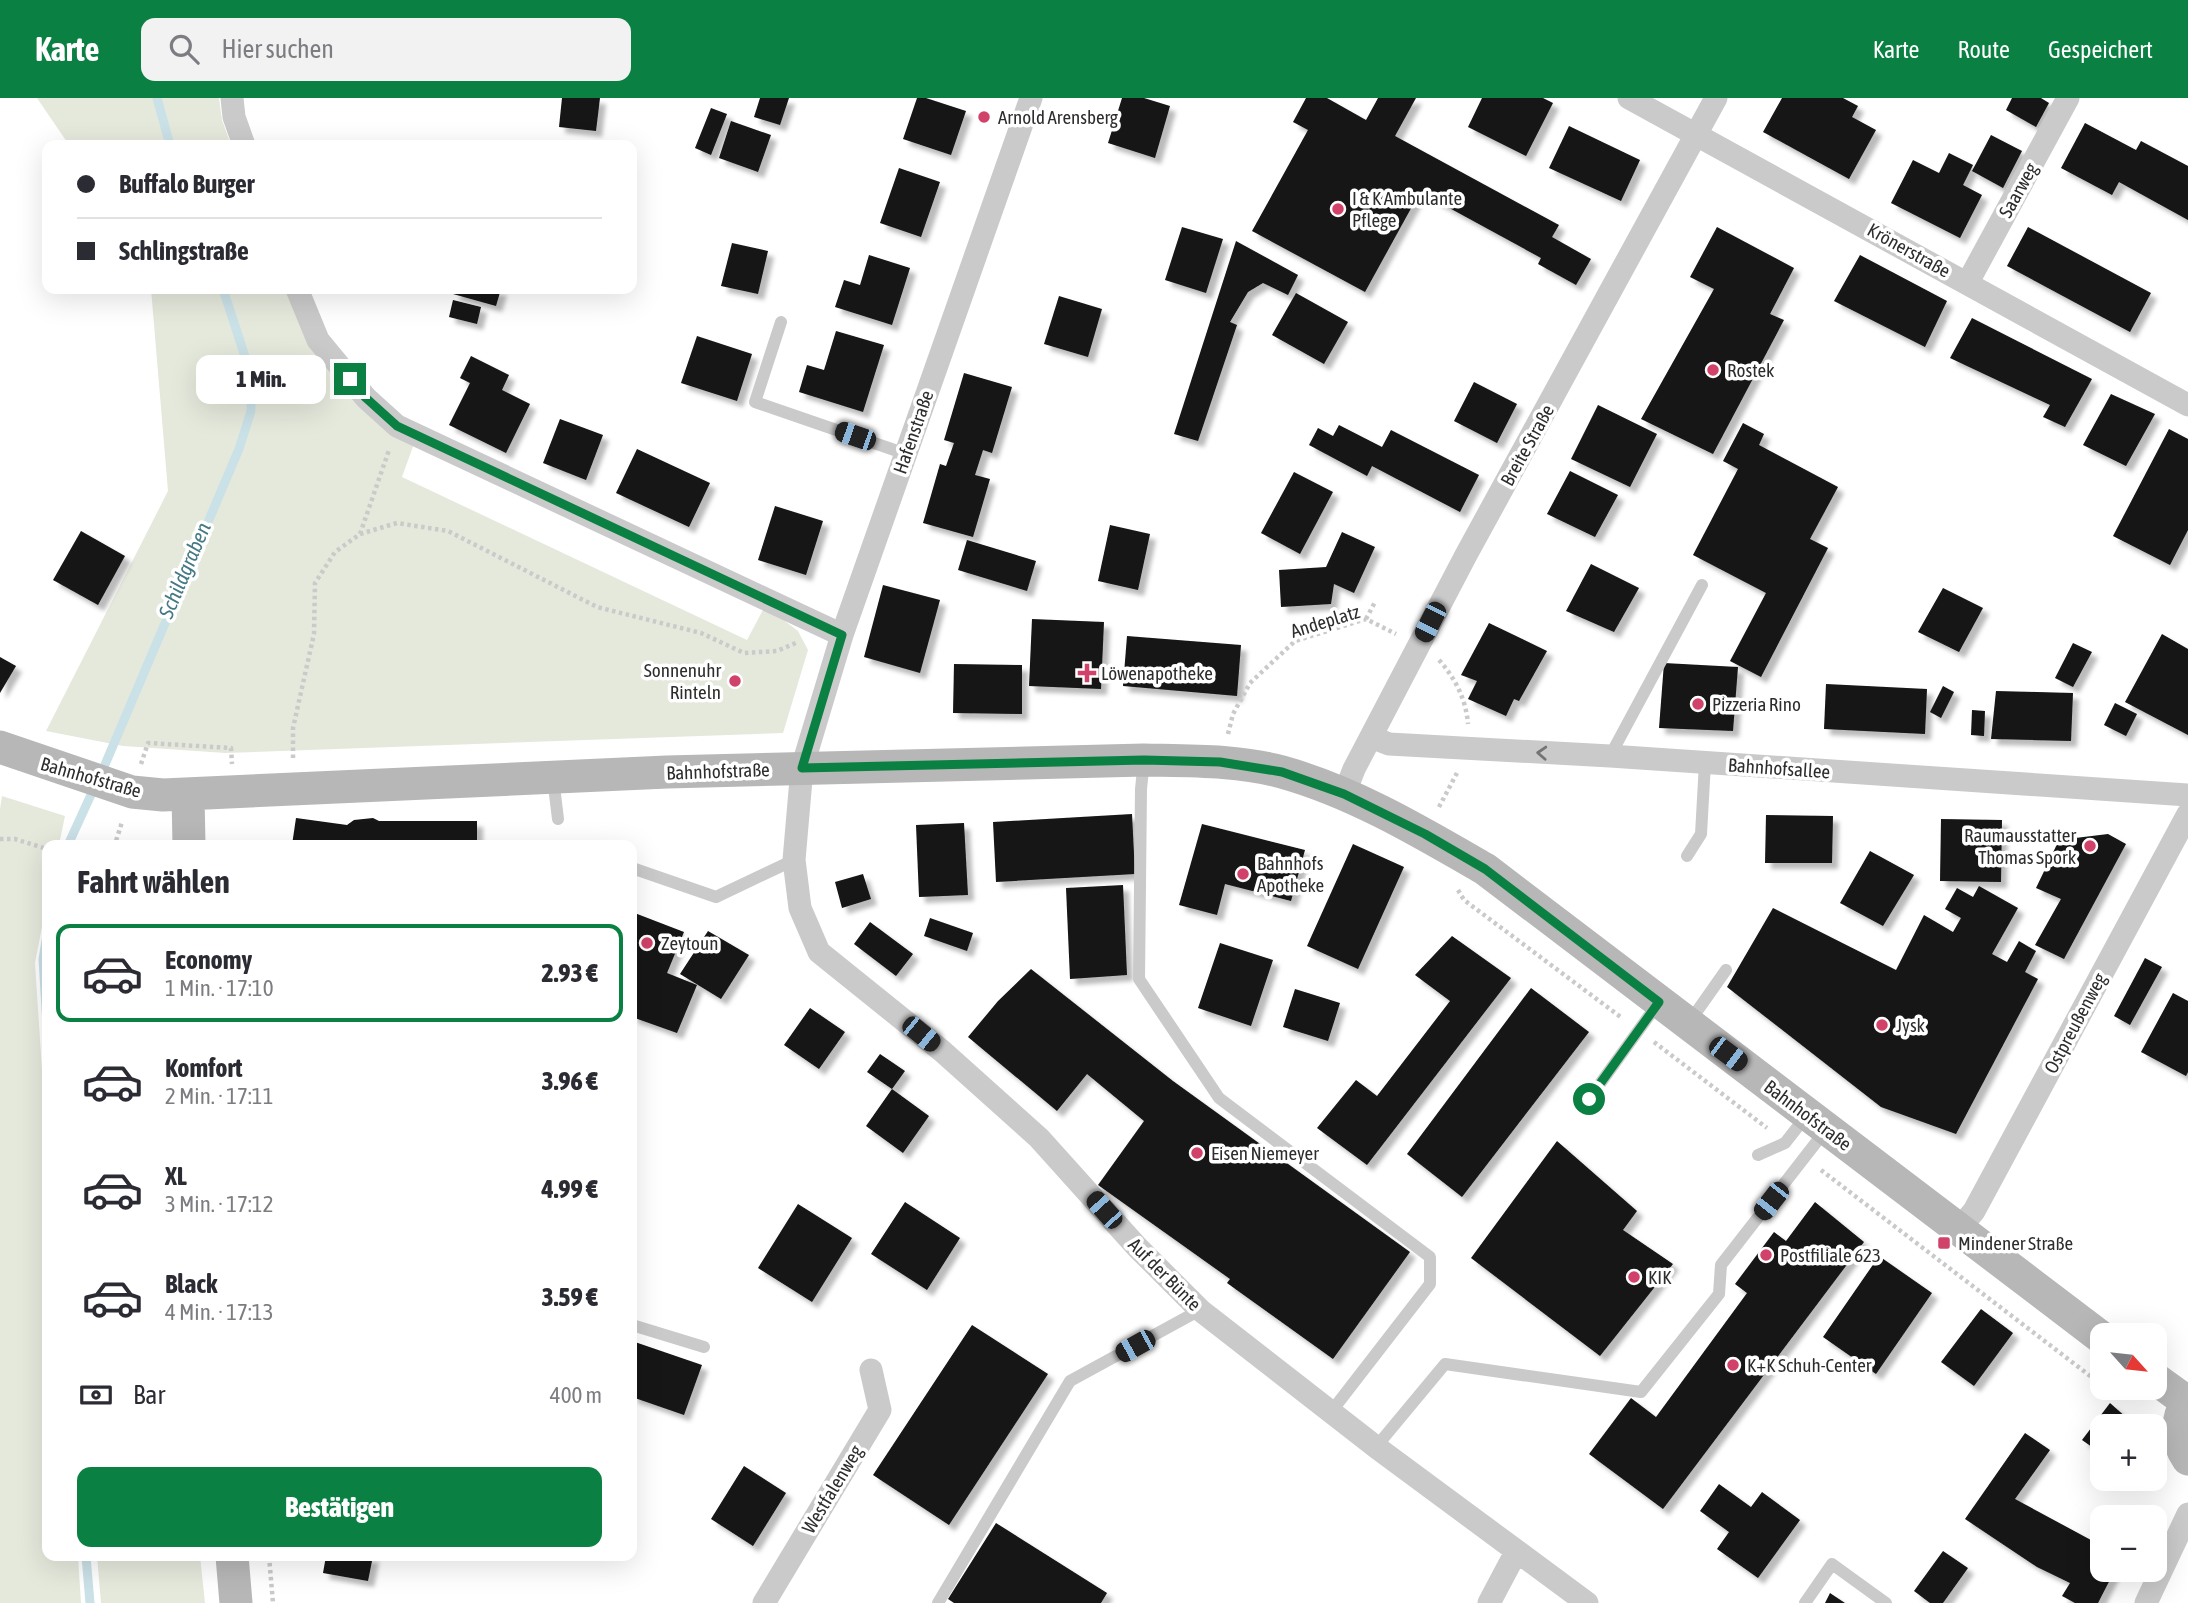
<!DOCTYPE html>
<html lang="de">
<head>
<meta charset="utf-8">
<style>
	:root { --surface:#fff; --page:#f2f2f3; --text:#2b2b33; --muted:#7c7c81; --line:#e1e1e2; --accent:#0b8043 }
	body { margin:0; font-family:"Asap Condensed",sans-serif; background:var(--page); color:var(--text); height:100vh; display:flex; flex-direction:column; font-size:26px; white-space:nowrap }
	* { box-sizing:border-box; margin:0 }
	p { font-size:23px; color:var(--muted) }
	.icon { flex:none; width:38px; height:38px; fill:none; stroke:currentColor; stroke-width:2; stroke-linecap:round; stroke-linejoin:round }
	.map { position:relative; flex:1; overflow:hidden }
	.drawer { position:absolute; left:42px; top:742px; width:595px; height:721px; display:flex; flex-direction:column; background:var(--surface); border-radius:14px; box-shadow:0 7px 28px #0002 }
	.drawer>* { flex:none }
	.hud { position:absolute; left:42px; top:42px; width:595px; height:154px; border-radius:14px; box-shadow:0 7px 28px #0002; display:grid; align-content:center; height:154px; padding:0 35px; background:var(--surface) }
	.needle { width:46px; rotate:117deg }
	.controls { position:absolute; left:2090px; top:1225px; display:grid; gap:14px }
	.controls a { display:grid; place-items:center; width:77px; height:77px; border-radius:14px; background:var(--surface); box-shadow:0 7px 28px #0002; font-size:35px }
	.end { position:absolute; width:32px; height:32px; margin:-16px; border:9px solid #0b8043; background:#fff; box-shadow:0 0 0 4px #fff }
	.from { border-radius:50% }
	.bubble { position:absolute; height:49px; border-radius:14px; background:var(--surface); box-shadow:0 7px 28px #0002; font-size:23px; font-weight:800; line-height:49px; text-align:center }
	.car { position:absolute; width:21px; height:42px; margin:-21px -10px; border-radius:9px; box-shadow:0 0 5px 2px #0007; background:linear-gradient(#222 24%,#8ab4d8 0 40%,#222 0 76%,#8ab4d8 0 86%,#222 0) }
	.hud b { display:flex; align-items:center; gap:24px; height:66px; font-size:26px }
	.hud b+b { border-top:2px solid var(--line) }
	.hud i { width:18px; height:18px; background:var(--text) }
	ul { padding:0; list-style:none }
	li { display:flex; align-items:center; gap:21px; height:98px; margin:0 14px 10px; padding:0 21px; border:4px solid transparent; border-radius:14px }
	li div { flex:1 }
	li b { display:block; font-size:26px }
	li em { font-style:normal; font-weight:800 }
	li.current { border-color:var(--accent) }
	li>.icon { width:63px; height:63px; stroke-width:1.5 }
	h2 { padding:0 35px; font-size:32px; line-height:84px }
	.pay { display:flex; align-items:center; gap:18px; height:77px; padding:0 35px; font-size:26px }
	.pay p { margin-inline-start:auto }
	.action { display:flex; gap:14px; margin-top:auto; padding:14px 35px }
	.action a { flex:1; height:80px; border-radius:14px; background:var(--accent); color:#fff; font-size:28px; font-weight:800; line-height:80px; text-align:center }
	header { display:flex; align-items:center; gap:42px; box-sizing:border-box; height:98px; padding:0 35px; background:var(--accent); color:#fff }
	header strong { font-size:33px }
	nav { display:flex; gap:38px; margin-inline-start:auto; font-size:24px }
	.search { width:490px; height:63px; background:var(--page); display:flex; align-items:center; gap:18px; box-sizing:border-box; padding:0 24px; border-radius:14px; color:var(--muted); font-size:26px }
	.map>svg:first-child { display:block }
	.green { fill:#e5e9dc }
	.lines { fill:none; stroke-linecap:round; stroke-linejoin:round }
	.stream { stroke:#cae1e7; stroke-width:9 }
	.building { fill:#141414; filter:url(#shadow) }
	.path { stroke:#cacaca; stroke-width:4.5; stroke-dasharray:3.5 3.5; stroke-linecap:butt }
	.service { stroke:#cacaca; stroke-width:12 }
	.minor { stroke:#cacaca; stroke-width:23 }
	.secondary { stroke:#b7b7b7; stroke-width:33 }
	.oneway { stroke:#747474 }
	.route { stroke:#0b8043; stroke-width:9 }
	.poi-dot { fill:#d04269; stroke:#fff; stroke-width:2.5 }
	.labels { text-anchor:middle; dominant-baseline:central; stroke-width:7; stroke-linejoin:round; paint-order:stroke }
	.poi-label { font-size:19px; fill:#2d2d2d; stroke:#fff; text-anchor:start }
	.street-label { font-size:19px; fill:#2d2d2d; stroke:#fff }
	.water-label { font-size:21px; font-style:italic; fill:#457985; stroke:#fff }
</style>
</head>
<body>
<header>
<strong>Karte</strong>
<div class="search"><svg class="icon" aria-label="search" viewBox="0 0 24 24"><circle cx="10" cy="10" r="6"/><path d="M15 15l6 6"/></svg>Hier suchen</div>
<nav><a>Karte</a><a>Route</a><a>Gespeichert</a></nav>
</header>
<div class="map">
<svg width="2188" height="1505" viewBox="0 0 2188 1505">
	<defs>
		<filter id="shadow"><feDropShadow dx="6" dy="6" stdDeviation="2" flood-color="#0004"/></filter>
	</defs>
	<rect width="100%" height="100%" fill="#fff"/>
	<!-- green -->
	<path class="green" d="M37 0H219L222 22 231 47H69Z
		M151 191H285L309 247 415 343 402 379 747 542 765 508 798 533 808 552 783 635 225 655 123 648 46 633 168 393Z
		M2 698 65 718 59 747H47V803L35 865 47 1049V1458H78L81 1505H0V711Z
		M97 1458H200L205 1505H101Z"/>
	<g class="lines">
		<!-- stream -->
		<path class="stream" d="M157 0 170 47
			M101 676 239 351 251 313V277L223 191
			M68 747 95 688
			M47 837 43 861 47 927
			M86 1458 90 1505"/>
	</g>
	<!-- building -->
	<path class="building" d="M562 0H600L596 33 559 29Z
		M760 0H789L780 27 754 19Z
		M917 0H926L966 13 951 57 903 41Z
		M1122 0H1144L1170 8 1155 60 1108 45Z
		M1306 0H1327L1366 22 1378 0H1416L1395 38 1559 127 1552 139 1591 161 1576 187 1538 166 1541 160 1420 94 1365 194 1252 133 1308 32 1293 24Z
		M1482 0H1543L1553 5 1526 58 1468 29Z
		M1782 0H1843L1858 8 1852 19 1876 32 1849 81 1763 34Z
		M2012 0H2041L2049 5 2036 29 2006 12Z
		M711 10 727 16 711 57 695 50Z
		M731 23 771 37 758 74 719 60Z
		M2085 25 2136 52 2141 43 2188 68V122L2119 84 2112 97 2061 70Z
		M1569 28 1640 62 1621 103 1549 70Z
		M1991 37 2022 53 2003 90 1972 73Z
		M1949 55 1973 67 1963 87 1982 97 1960 140 1891 105 1913 62 1939 75Z
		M899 70 940 84 921 139 880 125Z
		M1182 129 1223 141 1206 195 1165 182Z
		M1717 129 1794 170 1770 216 1784 222 1713 356 1641 321 1714 191 1690 179Z
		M2028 129 2151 195 2130 234 2007 168Z
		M1236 143 1298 177 1288 197 1263 185 1248 194 1230 224 1237 227 1198 343 1174 336Z
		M732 145 768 153 758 196 721 188Z
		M869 157 910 170 892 227 835 209 844 182 860 187Z
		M1860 157 1947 203 1925 249 1834 203Z
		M455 191H501L496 208 453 196Z
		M1296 195 1348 224 1324 266 1272 237Z
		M1059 198 1102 211 1088 259 1044 246Z
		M453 202 481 209 477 226 449 219Z
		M1972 220 2092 281 2065 329 2043 319 2050 307 1950 260Z
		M836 233 884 247 863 314 799 294 807 267 824 272Z
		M697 238 752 256 737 303 681 285Z
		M471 258 509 277 502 292 530 306 506 355 449 327 470 285 460 280Z
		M964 275 1012 289 992 355 983 352 975 377 990 381 973 439 923 425 940 366 946 368 954 345 944 342Z
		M1474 284 1517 306 1497 345 1454 323Z
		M2111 296 2155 316 2126 368 2083 347Z
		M1598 307 1657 336 1630 389 1571 361Z
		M560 321 603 337 586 382 543 365Z
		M1743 325 1764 336 1759 347 1838 389 1810 441 1828 450 1761 579 1730 563 1766 495 1693 457 1738 371 1723 363Z
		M1339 327 1382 349 1391 332 1479 377 1460 414 1372 368 1367 378 1309 347 1318 330 1333 338Z
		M2169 331 2188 341V432L2170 467 2113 438Z
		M637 351 710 385 689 429 616 395Z
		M1570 373 1618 397 1595 439 1547 416Z
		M1294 374 1333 394 1300 456 1261 435Z
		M775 408 823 423 806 477 758 462Z
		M1110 427 1150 436 1138 492 1098 483Z
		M81 433 125 458 98 507 53 482Z
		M1342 434 1375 449 1354 495 1334 486 1331 506 1281 509 1279 472 1326 469Z
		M967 442 1036 463 1027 493 958 472Z
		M1591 466 1639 490 1614 534 1566 513Z
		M883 487 940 502 920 575 864 559Z
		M1943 490 1983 510 1959 554 1918 534Z
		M1032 521 1104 524 1101 591 1029 588Z
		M1489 525 1547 553 1519 603 1514 601 1506 618 1468 601 1477 583 1461 577Z
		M2162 536 2188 551V637L2125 604Z
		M1127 538 1241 547 1237 598 1123 588Z
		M2073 545 2092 554 2073 589 2055 580Z
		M0 559 16 568 0 595Z
		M1664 565 1738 569 1733 633 1659 630Z
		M954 566 1022 567V616L953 615Z
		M1826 586 1927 591 1925 636 1824 631Z
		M1943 588 1954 594 1941 620 1930 614Z
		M1996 593 2073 595 2071 643 1991 641Z
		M2115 605 2137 616 2126 638 2104 627Z
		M1972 612 1985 613 1984 638 1971 637Z
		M1132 716 1135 776 996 784 993 724Z
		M1766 717 1833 718 1832 765H1765Z
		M296 720 347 727 354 722 373 720 379 723H477V747H292Z
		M1941 721 2002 722 2001 784 1940 783Z
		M964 725 968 797 919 799 916 727Z
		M1202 726 1305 752 1291 803 1225 786 1217 817 1179 807Z
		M2108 736 2126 746 2064 861 2035 847 2061 801 2036 790 2059 742Z
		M1353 746 1404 769 1358 871 1307 848Z
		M1870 753 1914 777 1883 828 1840 805Z
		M863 776 871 801 842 810 835 784Z
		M1123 787 1127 877 1070 881 1066 790Z
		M1979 788 2018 810 1992 856 2007 864 2019 843 2036 853 2025 874 2038 881 1956 1036 1881 1009 1727 889 1773 810 1896 872 1924 817 1953 834 1961 820 1945 811 1957 790 1973 799Z
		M632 814 684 834 667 875 697 887 677 935 632 919Z
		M930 820 973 835 967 853 924 838Z
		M870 824 913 856 896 878 854 846Z
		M708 833 749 857 721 901 680 876Z
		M1452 838 1511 880 1367 1067 1317 1030 1356 982 1377 998 1450 903 1415 877Z
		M1220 845 1273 862 1251 928 1198 910Z
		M2145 860 2162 869 2130 927 2114 918Z
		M1031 871 1173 983 1410 1154 1333 1261 1227 1185 1230 1181 1098 1087 1144 1023 1087 976 1057 1013 968 939 998 903Z
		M1531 890 1589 934 1462 1099 1407 1056Z
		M1295 891 1340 905 1328 943 1283 929Z
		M2173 895 2188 903V974L2186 978 2141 954Z
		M810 910 845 934 819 971 784 947Z
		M880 956 905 973 892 991 867 974Z
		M892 991 929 1018 903 1055 866 1028Z
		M1557 1043 1637 1113 1623 1132 1673 1166 1600 1258 1471 1160Z
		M905 1104 960 1140 927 1192 871 1156Z
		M1815 1104 1864 1144 1663 1411 1589 1356 1631 1300 1656 1319 1747 1195 1735 1186 1774 1134 1786 1143Z
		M798 1106 852 1140 812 1204 758 1170Z
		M1879 1158 1932 1195 1876 1276 1823 1239Z
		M1981 1211 2013 1235 1974 1288 1941 1264Z
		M972 1227 1048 1276 949 1427 873 1377Z
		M632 1243 702 1267 684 1317 632 1299Z
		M2110 1305 2136 1328H2102V1356L2082 1342Z
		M2025 1335 2050 1352 2015 1401 2102 1448V1472H2115L2098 1505H2075L2062 1498 2070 1485 2037 1469 1965 1421Z
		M744 1368 786 1395 753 1448 711 1421Z
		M1719 1386 1751 1409 1762 1394 1800 1422 1758 1480 1717 1451 1729 1434 1700 1413Z
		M996 1425 1107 1495 1101 1505H954L948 1501Z
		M1943 1453 1968 1470 1943 1505H1930L1914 1493Z
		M326 1458H373L368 1483 323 1475Z
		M1830 1495 1845 1505H1825Z"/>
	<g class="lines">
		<!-- path -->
		<path class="path" d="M360 436 397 425 448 433 597 509 701 535 744 555 777 553 798 544
			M1366 521 1375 504
			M1439 562C1455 580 1466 601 1468 626
			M1228 636 1233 616 1250 585 1295 543 1366 521 1396 536
			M293 660V630L314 536 315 485 335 454 360 436 389 352
			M141 666 148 645 231 650 232 666
			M1439 709 1458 673
			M0 741H15L47 751
			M111 747 116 743 122 724
			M1458 792 1464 802 1622 920
			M1654 944 1767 1030
			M1821 1072 2102 1287
			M269 1458 273 1505"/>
		<!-- service -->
		<path class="service" d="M781 224 755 304 906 356
			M1610 658 1702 487
			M1144 662 1141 691 1139 881 1219 1000 1430 1159V1186L1331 1314
			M553 680 558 721
			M1687 758 1701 736 1705 665
			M632 770 716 799 794 762
			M1688 926 1726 872
			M1589 1001 1659 904
			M1758 1057 1785 1045 1807 1017
			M632 1227 704 1249
			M1376 1349 1445 1266 1641 1294 1719 1196 1721 1167 1825 1033
			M938 1505 1070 1283 1200 1212
			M1805 1505 1832 1466 1886 1505"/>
		<!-- minor -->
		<path class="minor" d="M232 0 234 19 244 47
			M1031 0 842 537 802 670 794 762 800 810 819 854 942 953 1039 1040 1137 1149 1200 1212 1376 1349 1587 1505
			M1629 0 2188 307
			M1968 184 2068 0
			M297 191 318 242 366 300 397 328 842 537
			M1371 639 1389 646 1610 658 2188 697
			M1344 697 1354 671 1466 457 1716 0
			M1958 1132 1974 1113 2188 716
			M764 1505 880 1312 871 1272
			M1489 1505 1516 1454
			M2146 1505 2188 1416"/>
		<!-- secondary -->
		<path class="secondary" d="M0 649 132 694 163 697 667 674 1144 662C1190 663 1238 662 1282 674 1354 694 1421 734 1485 771L2102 1240
			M188 697 189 747
			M2154 1280 2187 1304
			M2188 1302C2176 1321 2175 1342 2188 1361
			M232 1458 236 1505"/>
	</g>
	<!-- one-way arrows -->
	<defs><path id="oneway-chevron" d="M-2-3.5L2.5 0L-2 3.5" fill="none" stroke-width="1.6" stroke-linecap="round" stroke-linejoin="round" transform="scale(1.75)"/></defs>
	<use class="oneway" href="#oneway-chevron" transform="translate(1542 655) rotate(-177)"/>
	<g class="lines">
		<!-- route -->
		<path class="route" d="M350 281 366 300 397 328 842 537 802 670 1144 662 1220 664 1282 674 1344 696 1425 736 1485 771 1659 904 1589 1001"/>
	</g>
	<!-- markers -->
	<g class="poi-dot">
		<circle cx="984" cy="19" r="7"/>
		<circle cx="1338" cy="111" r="7"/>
		<circle cx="1713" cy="272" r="7"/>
		<path d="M1083.5 564.5h7v7h7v7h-7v7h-7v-7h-7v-7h7z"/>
		<circle cx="735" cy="583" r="7"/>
		<circle cx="1698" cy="606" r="7"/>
		<circle cx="2090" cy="748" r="7"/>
		<circle cx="1243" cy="776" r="7"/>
		<circle cx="647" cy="845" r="7"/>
		<circle cx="1882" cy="927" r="7"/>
		<circle cx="1197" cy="1055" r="7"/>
		<rect x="1937" y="1138" width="14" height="14" rx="3.5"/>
		<circle cx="1766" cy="1157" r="7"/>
		<circle cx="1634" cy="1179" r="7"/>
		<circle cx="1733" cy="1267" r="7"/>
	</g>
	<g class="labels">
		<!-- poi labels -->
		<g class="poi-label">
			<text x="998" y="19">Arnold Arensberg</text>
			<text x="1352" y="100">I &amp; K Ambulante<tspan x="1352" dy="22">Pflege</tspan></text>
			<text x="1727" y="272">Rostek</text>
			<text x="721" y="572" text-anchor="end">Sonnenuhr<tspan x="721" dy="22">Rinteln</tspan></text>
			<text x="1101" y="575">Löwenapotheke</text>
			<text x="1712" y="606">Pizzeria Rino</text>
			<text x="2076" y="737" text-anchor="end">Raumausstatter<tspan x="2076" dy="22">Thomas Spork</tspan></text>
			<text x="1257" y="765">Bahnhofs<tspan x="1257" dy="22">Apotheke</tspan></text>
			<text x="661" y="845">Zeytoun</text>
			<text x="1896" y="927">Jysk</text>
			<text x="1211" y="1055">Eisen Niemeyer</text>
			<text x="1958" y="1145">Mindener Straße</text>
			<text x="1780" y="1157">Postfiliale 623</text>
			<text x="1648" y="1179">KIK</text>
			<text x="1747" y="1267">K+K Schuh-Center</text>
		</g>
		<!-- street labels -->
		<g class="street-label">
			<text transform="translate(2018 92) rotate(-61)">Saarweg</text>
			<text transform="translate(1909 152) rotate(29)">Krönerstraße</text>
			<text transform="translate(913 334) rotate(-71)">Hafenstraße</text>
			<text transform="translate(1527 347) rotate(-61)">Breite Straße</text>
			<text transform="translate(1325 523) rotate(-17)">Andeplatz</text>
			<text transform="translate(1779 670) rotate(4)">Bahnhofsallee</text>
			<text transform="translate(718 673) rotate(-2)">Bahnhofstraße</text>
			<text transform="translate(91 679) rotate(16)">Bahnhofstraße</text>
			<text transform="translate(2075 925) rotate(-62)">Ostpreußenweg</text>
			<text transform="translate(1808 1017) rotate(37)">Bahnhofstraße</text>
			<text transform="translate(1165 1176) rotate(45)">Auf der Bünte</text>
			<text transform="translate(832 1391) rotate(-59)">Westfalenweg</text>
		</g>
		<!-- water labels -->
		<g class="water-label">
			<text transform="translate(184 472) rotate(-67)">Schildgraben</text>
		</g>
	</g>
</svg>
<div class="controls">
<a><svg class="needle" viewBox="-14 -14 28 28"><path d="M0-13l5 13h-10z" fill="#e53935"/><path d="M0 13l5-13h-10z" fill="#7c7c81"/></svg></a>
<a>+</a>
<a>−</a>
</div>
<i class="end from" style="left:1589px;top:1001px"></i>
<i class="end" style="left:350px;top:281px"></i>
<div class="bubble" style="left:196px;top:257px;width:130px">1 Min.</div>
<i class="car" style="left:855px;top:338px;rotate:289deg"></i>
<i class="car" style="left:1430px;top:524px;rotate:207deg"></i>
<i class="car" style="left:921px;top:936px;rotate:129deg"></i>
<i class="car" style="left:1728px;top:956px;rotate:127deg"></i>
<i class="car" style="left:1771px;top:1103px;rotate:218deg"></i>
<i class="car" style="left:1104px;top:1112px;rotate:318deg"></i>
<i class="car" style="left:1135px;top:1248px;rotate:241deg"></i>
<div class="hud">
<b><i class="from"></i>Buffalo Burger</b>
<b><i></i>Schlingstraße</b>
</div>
<section class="drawer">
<h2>Fahrt wählen</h2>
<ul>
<li class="current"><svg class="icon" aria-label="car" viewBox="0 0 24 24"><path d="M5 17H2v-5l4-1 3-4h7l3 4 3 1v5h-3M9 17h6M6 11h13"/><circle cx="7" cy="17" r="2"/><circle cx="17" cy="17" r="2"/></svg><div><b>Economy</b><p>1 Min. · 17:10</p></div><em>2.93 €</em></li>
<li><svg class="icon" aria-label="car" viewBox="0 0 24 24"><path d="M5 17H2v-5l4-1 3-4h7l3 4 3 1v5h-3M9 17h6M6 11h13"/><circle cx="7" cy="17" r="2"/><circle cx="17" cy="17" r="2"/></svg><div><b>Komfort</b><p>2 Min. · 17:11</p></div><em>3.96 €</em></li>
<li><svg class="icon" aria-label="car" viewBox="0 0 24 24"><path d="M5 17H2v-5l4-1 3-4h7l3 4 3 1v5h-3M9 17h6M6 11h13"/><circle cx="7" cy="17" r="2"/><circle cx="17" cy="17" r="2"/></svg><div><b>XL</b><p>3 Min. · 17:12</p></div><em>4.99 €</em></li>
<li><svg class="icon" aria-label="car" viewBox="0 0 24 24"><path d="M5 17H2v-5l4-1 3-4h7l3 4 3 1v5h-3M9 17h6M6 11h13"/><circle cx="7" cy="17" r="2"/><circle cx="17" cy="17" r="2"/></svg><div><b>Black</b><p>4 Min. · 17:13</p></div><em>3.59 €</em></li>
</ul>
<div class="pay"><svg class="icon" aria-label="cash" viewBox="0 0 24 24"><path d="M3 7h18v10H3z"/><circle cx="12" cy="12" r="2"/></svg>Bar<p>400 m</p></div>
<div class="action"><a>Bestätigen</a></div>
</section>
</div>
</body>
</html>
